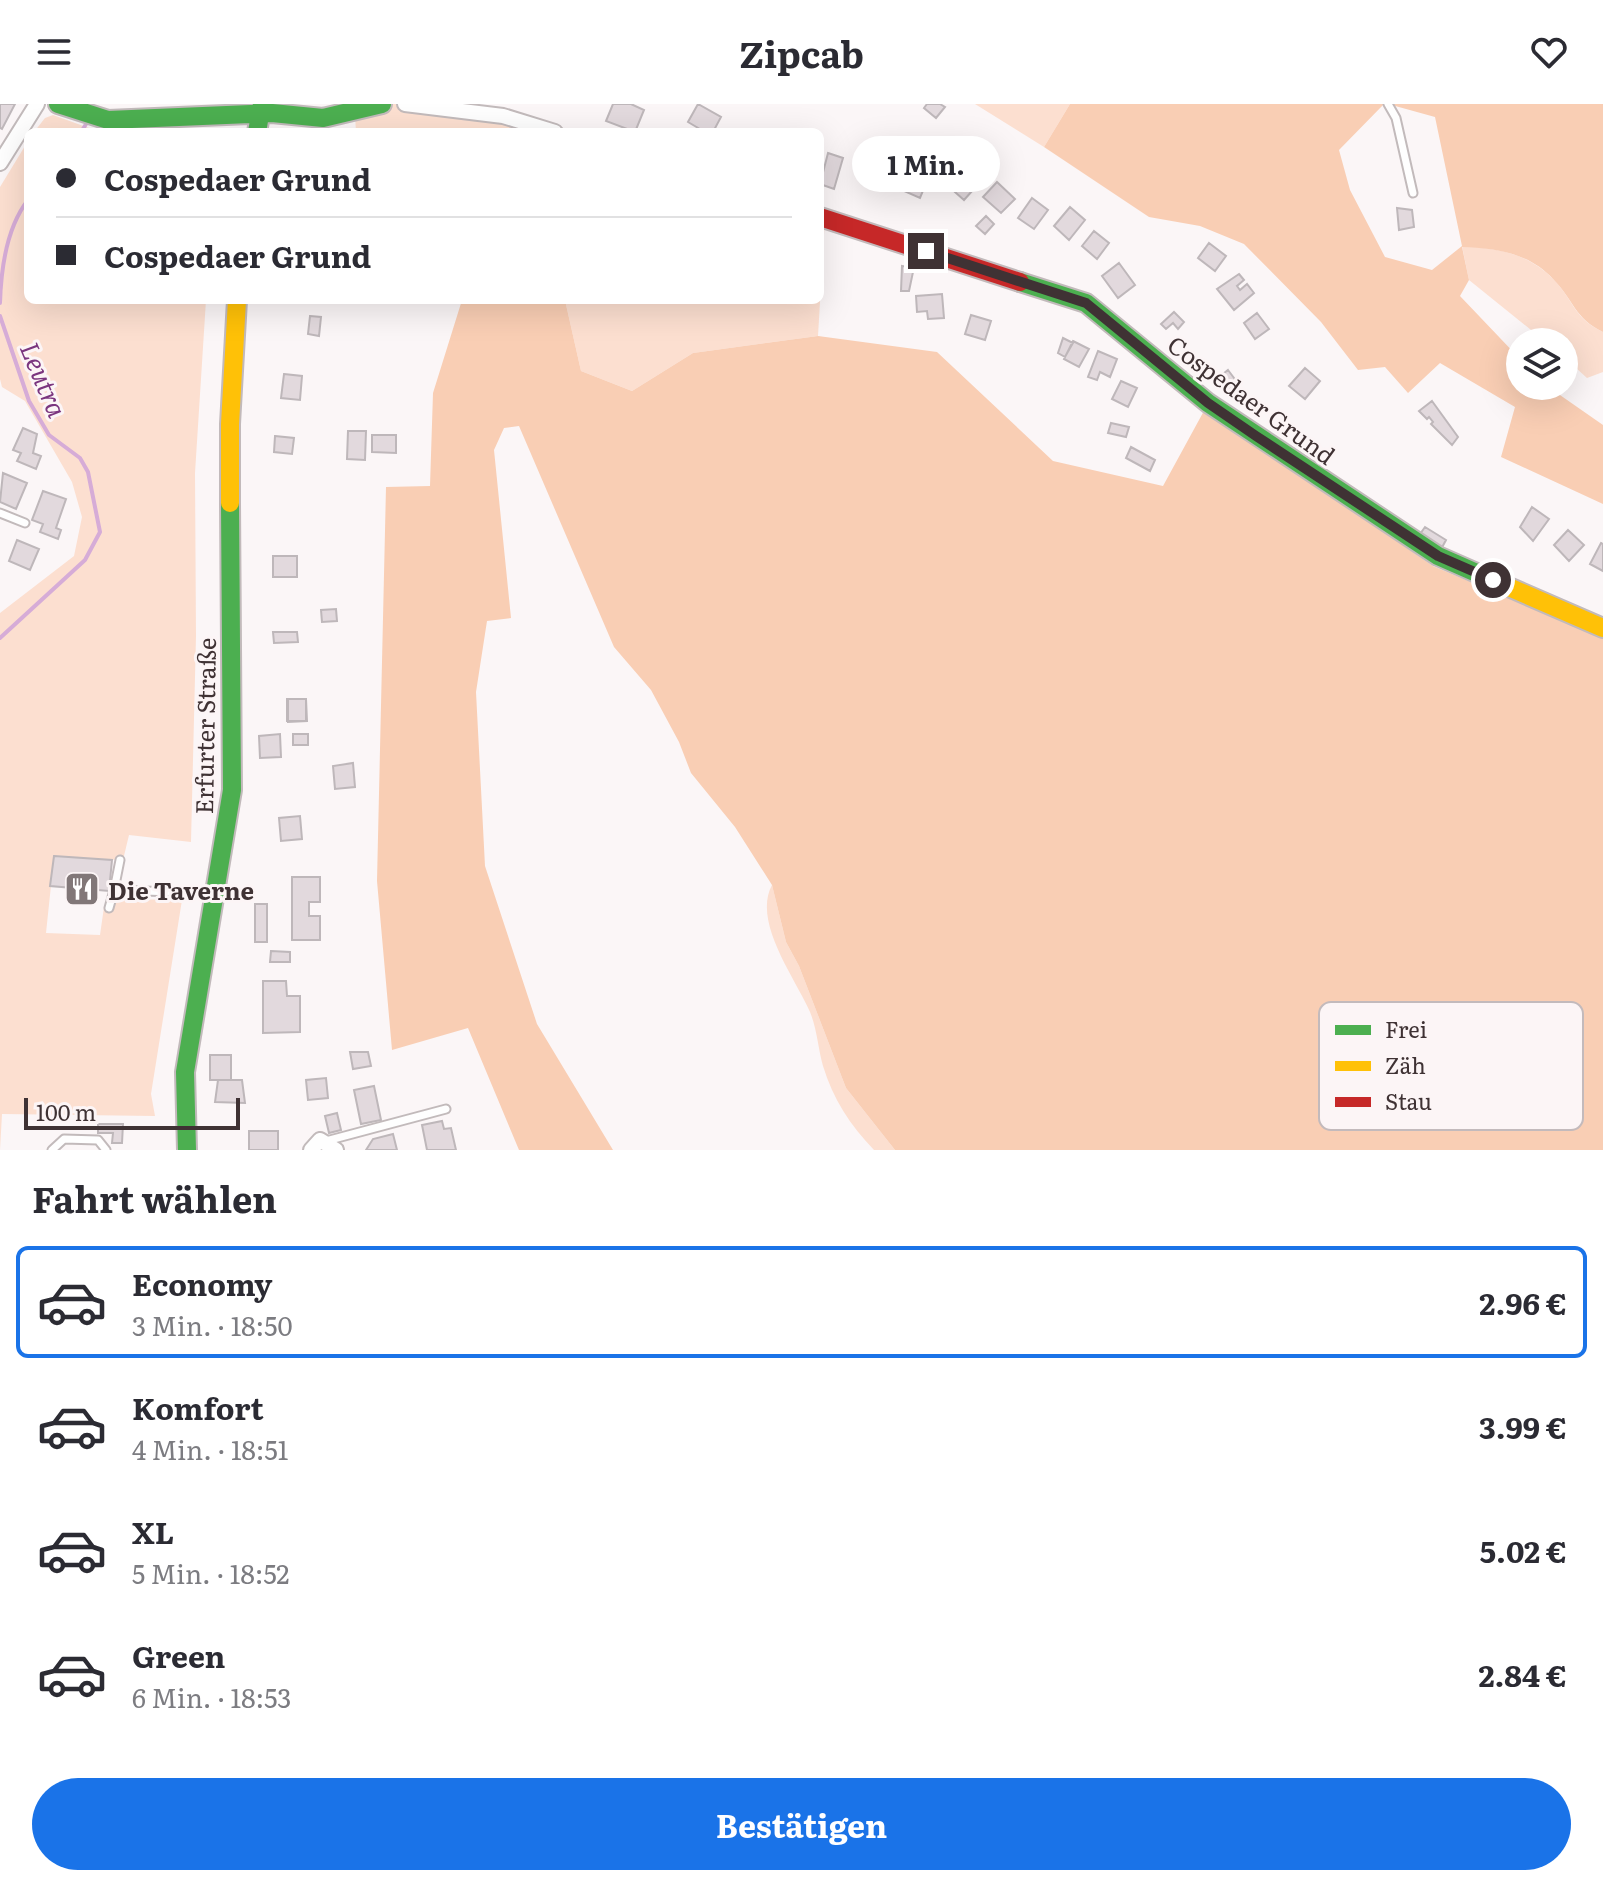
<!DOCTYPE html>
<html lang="de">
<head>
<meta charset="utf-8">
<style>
	:root { --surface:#fff; --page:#f2f2f3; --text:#2b2b33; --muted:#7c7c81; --line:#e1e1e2; --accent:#1a73e8 }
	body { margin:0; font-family:Literata,serif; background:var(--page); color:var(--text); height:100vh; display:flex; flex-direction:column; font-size:30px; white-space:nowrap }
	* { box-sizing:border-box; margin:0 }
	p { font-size:26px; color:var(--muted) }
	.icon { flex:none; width:44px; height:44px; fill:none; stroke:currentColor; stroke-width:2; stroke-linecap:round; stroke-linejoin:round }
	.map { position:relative; height:1046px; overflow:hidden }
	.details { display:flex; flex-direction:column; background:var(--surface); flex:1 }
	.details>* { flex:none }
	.guide { position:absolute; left:24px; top:24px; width:800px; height:176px; border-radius:12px; box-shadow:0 8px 32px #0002; display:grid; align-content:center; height:176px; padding:0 32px; background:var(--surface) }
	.buttons { position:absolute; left:1506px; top:224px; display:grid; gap:16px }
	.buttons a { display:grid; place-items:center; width:72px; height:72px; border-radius:50%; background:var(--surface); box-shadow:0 8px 32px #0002; font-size:40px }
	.scale { position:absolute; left:24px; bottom:20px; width:216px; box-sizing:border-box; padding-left:8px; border:4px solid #3f3234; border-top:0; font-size:22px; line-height:28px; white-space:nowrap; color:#3f3234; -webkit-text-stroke:6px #fcf5f6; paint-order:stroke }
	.end { position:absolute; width:36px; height:36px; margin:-18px; border:10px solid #3f3234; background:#fff; box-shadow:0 0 0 4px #fff }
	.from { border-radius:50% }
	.bubble { position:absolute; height:56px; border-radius:28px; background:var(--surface); box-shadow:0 8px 32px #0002; font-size:26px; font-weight:700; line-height:56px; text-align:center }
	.guide b { display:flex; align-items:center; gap:28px; height:76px; font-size:30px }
	.guide b+b { border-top:2px solid var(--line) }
	.guide i { width:20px; height:20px; background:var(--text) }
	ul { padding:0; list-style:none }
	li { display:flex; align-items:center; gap:24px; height:112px; margin:0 16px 12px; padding:0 16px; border:4px solid transparent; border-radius:12px }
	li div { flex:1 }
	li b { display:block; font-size:30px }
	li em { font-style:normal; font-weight:700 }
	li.selected { border-color:var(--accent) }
	li>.icon { width:72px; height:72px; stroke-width:1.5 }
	h2 { padding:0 32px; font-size:36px; line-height:96px }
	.action { display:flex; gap:16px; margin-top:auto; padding:16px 32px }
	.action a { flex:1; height:92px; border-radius:48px; background:var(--accent); color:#fff; font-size:32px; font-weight:700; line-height:92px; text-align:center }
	header { display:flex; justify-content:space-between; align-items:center; height:104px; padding:0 32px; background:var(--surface); font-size:36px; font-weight:700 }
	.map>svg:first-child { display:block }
	.green { fill:#fcdfd0 }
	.forest { fill:#f9ceb4 }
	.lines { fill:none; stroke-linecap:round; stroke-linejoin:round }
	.stream { stroke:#d6acd7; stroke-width:4 }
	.building { fill:#e2d9dd; stroke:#beb7ba; stroke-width:2 }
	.lane-casing { stroke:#c2babb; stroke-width:11 }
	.street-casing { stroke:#c2babb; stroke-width:18 }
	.fast-casing { stroke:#c2babb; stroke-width:22 }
	.slow-casing { stroke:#c2babb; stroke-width:22 }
	.jam-casing { stroke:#c2babb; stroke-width:22 }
	.lane { stroke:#fefefe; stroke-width:7 }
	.street { stroke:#fefefe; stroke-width:14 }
	.fast { stroke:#4caf50; stroke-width:18 }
	.slow { stroke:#ffc107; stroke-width:18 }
	.jam { stroke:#c62828; stroke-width:18 }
	.route { stroke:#3f3234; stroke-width:10 }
	.labels { text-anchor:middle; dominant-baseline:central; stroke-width:6; stroke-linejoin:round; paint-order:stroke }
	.street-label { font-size:24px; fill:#3f3234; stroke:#fcf5f6 }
	.poi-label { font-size:24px; font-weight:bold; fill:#3f3234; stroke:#fcf5f6; text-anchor:start }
	.water-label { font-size:26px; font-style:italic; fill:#7b367f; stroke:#fcf5f6 }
	.key { fill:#fcf5f6; stroke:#c3babc; stroke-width:2 }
	.key-label { font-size:22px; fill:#3f3234 }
</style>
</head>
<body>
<header><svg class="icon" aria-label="menu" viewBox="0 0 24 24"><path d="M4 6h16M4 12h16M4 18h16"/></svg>Zipcab<svg class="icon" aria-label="heart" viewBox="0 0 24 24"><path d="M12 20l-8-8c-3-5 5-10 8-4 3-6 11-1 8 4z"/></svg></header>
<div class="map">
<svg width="1603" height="1046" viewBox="0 0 1603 1046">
	<rect width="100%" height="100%" fill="#fbf6f7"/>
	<!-- green -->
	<path class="green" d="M385 0H400L554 28H356L355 11Z
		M975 0H1070L1044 43Z
		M53 11 100 28H34L45 14Z
		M28 37V196H206L195 369 196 532 191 738 129 731 123 756 54 753 46 829 100 831 104 803 114 804 115 795 182 796 151 990 155 1012 2 1010 0 1046V509L74 452 82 413 72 378 25 297 2 283 0 275V83Z
		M820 113 825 114 818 232 693 249 632 287 581 267 565 196H820Z
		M1462 142C1496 144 1528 149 1553 175 1574 196 1573 214 1603 228V268L1587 274 1564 253V238H1546L1469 176Z
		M772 781 786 838 799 862 846 984 895 1046H874C850 1021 833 995 823 962 818 944 817 925 810 908 796 875 752 818 772 781Z"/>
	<!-- forest -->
	<path class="forest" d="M1070 0H1384L1339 46 1350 86 1385 153 1432 166 1462 142 1435 13 1388 0H1603V228C1574 214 1574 196 1553 175 1529 149 1496 144 1462 143L1469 176 1460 192 1520 255V282H1547L1603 321V400L1501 353 1515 303 1440 259 1408 289 1385 263 1358 266 1321 218 1244 140 1200 122 1149 113 1044 43Z
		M462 196H565L581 267 632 287 693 249 818 232 937 248 1053 357 1163 382 1205 305 1433 462 1603 534V1046H895L846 984 799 862 786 838 772 781 735 723 691 669 679 638 651 586 614 543 519 322 504 324 494 346 511 514 487 517 476 588 485 762 537 920 613 1046H519L468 924 392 946 377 777 386 383 430 382 433 289Z"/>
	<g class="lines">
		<!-- stream -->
		<path class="stream" d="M81 28 88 17
			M0 199C1 165 6 124 28 96
			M0 212 29 297 49 331 80 354 88 368 100 428 85 456 0 534"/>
	</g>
	<!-- building -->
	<path class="building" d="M0 0H15L2 25 0 24Z
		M613 0H631L644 6 635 28 606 17Z
		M698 0 721 13 713 28H705L688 18Z
		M927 0H940L945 3 936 14 924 4Z
		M828 49 843 54 834 85 820 80Z
		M888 51 899 57 883 85 872 79Z
		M905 61 929 72 920 94 895 83Z
		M964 62 981 77 964 96 947 81Z
		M997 78 1015 95 1001 109 983 93Z
		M1032 94 1048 106 1034 125 1018 114Z
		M1070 103 1085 116 1069 136 1054 122Z
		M1397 104 1412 106 1414 123 1399 126Z
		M986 112 994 120 985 130 976 122Z
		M1094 127 1109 139 1097 155 1082 142Z
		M1209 139 1226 152 1215 167 1198 154Z
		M1119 159 1135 181 1118 194 1102 172Z
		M902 162 909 163V168H913L909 187H901Z
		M1239 170 1244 176 1237 182 1240 186 1247 180 1254 189 1234 206 1217 185Z
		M942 190 944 214 928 215 927 207 917 208 916 192Z
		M1174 208 1184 218 1178 225 1173 219 1166 225 1161 220Z
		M1257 209 1269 225 1255 235 1244 219Z
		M971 211 991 217 985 236 965 230Z
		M310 212 321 213 319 232 308 230Z
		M1063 234 1073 239 1065 253 1058 249Z
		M1073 237 1089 245 1079 263 1064 255Z
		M1098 247 1117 255 1110 273 1100 268 1097 276 1088 273Z
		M1305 264 1320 277 1305 295 1289 282Z
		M1228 266 1237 278 1227 285 1218 274Z
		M284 270 302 272 300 296 281 294Z
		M1121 277 1137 284 1128 303 1112 295Z
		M1432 297 1458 333 1452 341 1431 320 1433 318 1429 313 1427 315 1419 307Z
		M1111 319 1129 323 1126 333 1108 329Z
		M23 324 37 330 33 349 41 352 36 365 17 357 21 349 13 346Z
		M348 327H366L365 356 347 355Z
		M372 331H396V349L372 348Z
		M275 332 294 334 292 350 274 348Z
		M1131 343 1155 356 1150 367 1126 354Z
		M3 369 27 379 16 405 0 398Z
		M43 387 66 395 56 424 61 426 58 435 40 428 43 420 32 416Z
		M1532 403 1549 415 1533 437 1520 423Z
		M1425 423 1446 436 1440 447 1418 433Z
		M1568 426 1584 441 1569 457 1554 441Z
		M17 436 39 445 30 466 9 457Z
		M1601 439 1603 440V467L1590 460Z
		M273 452H297V473H273Z
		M336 505 337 517 322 518 321 506Z
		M273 528H297L298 538 274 539Z
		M287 595H306V617H287Z
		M288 595H306L307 617 288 618Z
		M280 630 281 653 260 654 259 632Z
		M293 630H308V641H293Z
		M353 659 355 683 335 685 333 662Z
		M300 712 302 735 281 737 279 714Z
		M54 752 112 756 109 787 50 782Z
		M292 773H320V798H309V812H320V836H292Z
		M255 800H267V838H255Z
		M271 847 290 848V858H270Z
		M263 877H286L287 892H300V928L263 929Z
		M350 948H368L371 962 353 965Z
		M210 951H231V976H210Z
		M326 974 328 994 308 996 306 976Z
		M218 976H242L245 999 215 998Z
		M374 982 381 1016 361 1020 354 986Z
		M337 1009 341 1026 329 1029 325 1012Z
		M442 1017 444 1025 451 1024 456 1046H427L422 1021Z
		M98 1020H123L122 1039H112L113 1029H98Z
		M249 1027H278V1046H249Z
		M393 1030 397 1046H366L373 1035Z"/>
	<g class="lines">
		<!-- lane casing -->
		<g class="lane-casing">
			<path id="lane" d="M1388 0 1396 14 1413 89
				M0 409 25 419
				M114 786 120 756
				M109 804 114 786 174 788
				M326 1037 446 1005
				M52 1046 64 1035 98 1036 106 1046"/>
		</g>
		<!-- street casing -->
		<g class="street-casing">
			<path id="street" d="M405 0 503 12 555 28
				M0 59 37 0
				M311 1046 320 1036 336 1046"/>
		</g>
		<!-- fast casing -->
		<g class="fast-casing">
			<path id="fast" d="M58 0 108 16 272 9 323 14 382 0
				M257 28 262 0
				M1020 178 1086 199 1208 299 1438 452 1488 474
				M187 1046 185 968 232 686 230 399"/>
		</g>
		<!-- slow casing -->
		<g class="slow-casing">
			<path id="slow" d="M230 399V320L237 196
				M1488 474 1603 524"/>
		</g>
		<!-- jam casing -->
		<g class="jam-casing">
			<path id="jam" d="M820 113 1020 178"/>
		</g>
		<!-- lane -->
		<use href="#lane" class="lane"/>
		<!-- street -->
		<use href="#street" class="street"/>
		<!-- fast -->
		<use href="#fast" class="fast"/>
		<!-- slow -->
		<use href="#slow" class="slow"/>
		<!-- jam -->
		<use href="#jam" class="jam"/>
	</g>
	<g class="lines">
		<!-- route -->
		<path class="route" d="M926 147 1086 199 1208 299 1256 332 1438 452 1493 476"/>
	</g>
	<!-- icons -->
	<defs>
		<g id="restaurant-square" transform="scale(1.8)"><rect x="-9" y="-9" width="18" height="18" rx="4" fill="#817778" stroke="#fcf5f6"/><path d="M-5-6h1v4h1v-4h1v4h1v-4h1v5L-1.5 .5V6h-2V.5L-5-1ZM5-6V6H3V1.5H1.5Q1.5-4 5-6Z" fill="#fff"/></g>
	</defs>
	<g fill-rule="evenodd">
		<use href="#restaurant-square" x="82" y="785"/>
	</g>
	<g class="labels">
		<!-- street labels -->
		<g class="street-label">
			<text transform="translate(1252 295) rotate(36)">Cospedaer Grund</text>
			<text transform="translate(204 622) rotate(-89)">Erfurter Straße</text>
		</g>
		<!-- poi labels -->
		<g class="poi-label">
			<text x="108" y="785">Die Taverne</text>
		</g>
		<!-- water labels -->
		<g class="water-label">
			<text transform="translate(45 275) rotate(67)">Leutra</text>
		</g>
	</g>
	<!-- legend -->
	<rect x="1319" y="898" width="264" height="128" rx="12" class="key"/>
	<rect x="1335" y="921" width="36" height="10" fill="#4caf50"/>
	<rect x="1335" y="957" width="36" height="10" fill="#ffc107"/>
	<rect x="1335" y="993" width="36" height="10" fill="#c62828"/>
	<g class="key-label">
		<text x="1385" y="934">Frei</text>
		<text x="1385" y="970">Zäh</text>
		<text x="1385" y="1006">Stau</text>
	</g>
</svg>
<div class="buttons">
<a><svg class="icon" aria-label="layers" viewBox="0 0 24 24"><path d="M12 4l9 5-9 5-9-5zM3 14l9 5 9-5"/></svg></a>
</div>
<div class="scale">100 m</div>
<i class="end from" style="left:1493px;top:476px"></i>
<i class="end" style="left:926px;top:147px"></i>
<div class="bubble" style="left:852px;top:32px;width:148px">1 Min.</div>
<div class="guide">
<b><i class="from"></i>Cospedaer Grund</b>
<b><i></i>Cospedaer Grund</b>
</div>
</div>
<section class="details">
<h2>Fahrt wählen</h2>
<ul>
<li class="selected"><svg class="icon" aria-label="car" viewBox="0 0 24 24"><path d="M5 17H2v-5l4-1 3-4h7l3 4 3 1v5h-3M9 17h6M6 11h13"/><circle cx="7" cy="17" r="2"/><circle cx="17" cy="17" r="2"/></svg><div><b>Economy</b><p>3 Min. · 18:50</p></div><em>2.96 €</em></li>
<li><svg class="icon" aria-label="car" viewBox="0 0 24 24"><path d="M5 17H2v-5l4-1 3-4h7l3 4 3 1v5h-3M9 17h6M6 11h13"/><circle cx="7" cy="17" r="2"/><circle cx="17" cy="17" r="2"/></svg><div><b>Komfort</b><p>4 Min. · 18:51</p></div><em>3.99 €</em></li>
<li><svg class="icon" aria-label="car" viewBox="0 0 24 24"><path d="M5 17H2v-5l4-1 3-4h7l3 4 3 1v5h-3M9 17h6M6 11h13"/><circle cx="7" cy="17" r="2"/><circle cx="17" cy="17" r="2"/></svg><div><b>XL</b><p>5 Min. · 18:52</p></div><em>5.02 €</em></li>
<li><svg class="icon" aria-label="car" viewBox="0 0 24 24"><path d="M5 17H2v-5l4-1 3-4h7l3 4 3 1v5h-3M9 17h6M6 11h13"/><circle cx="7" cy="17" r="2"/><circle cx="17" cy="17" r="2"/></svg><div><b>Green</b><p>6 Min. · 18:53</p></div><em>2.84 €</em></li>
</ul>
<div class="action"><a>Bestätigen</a></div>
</section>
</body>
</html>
